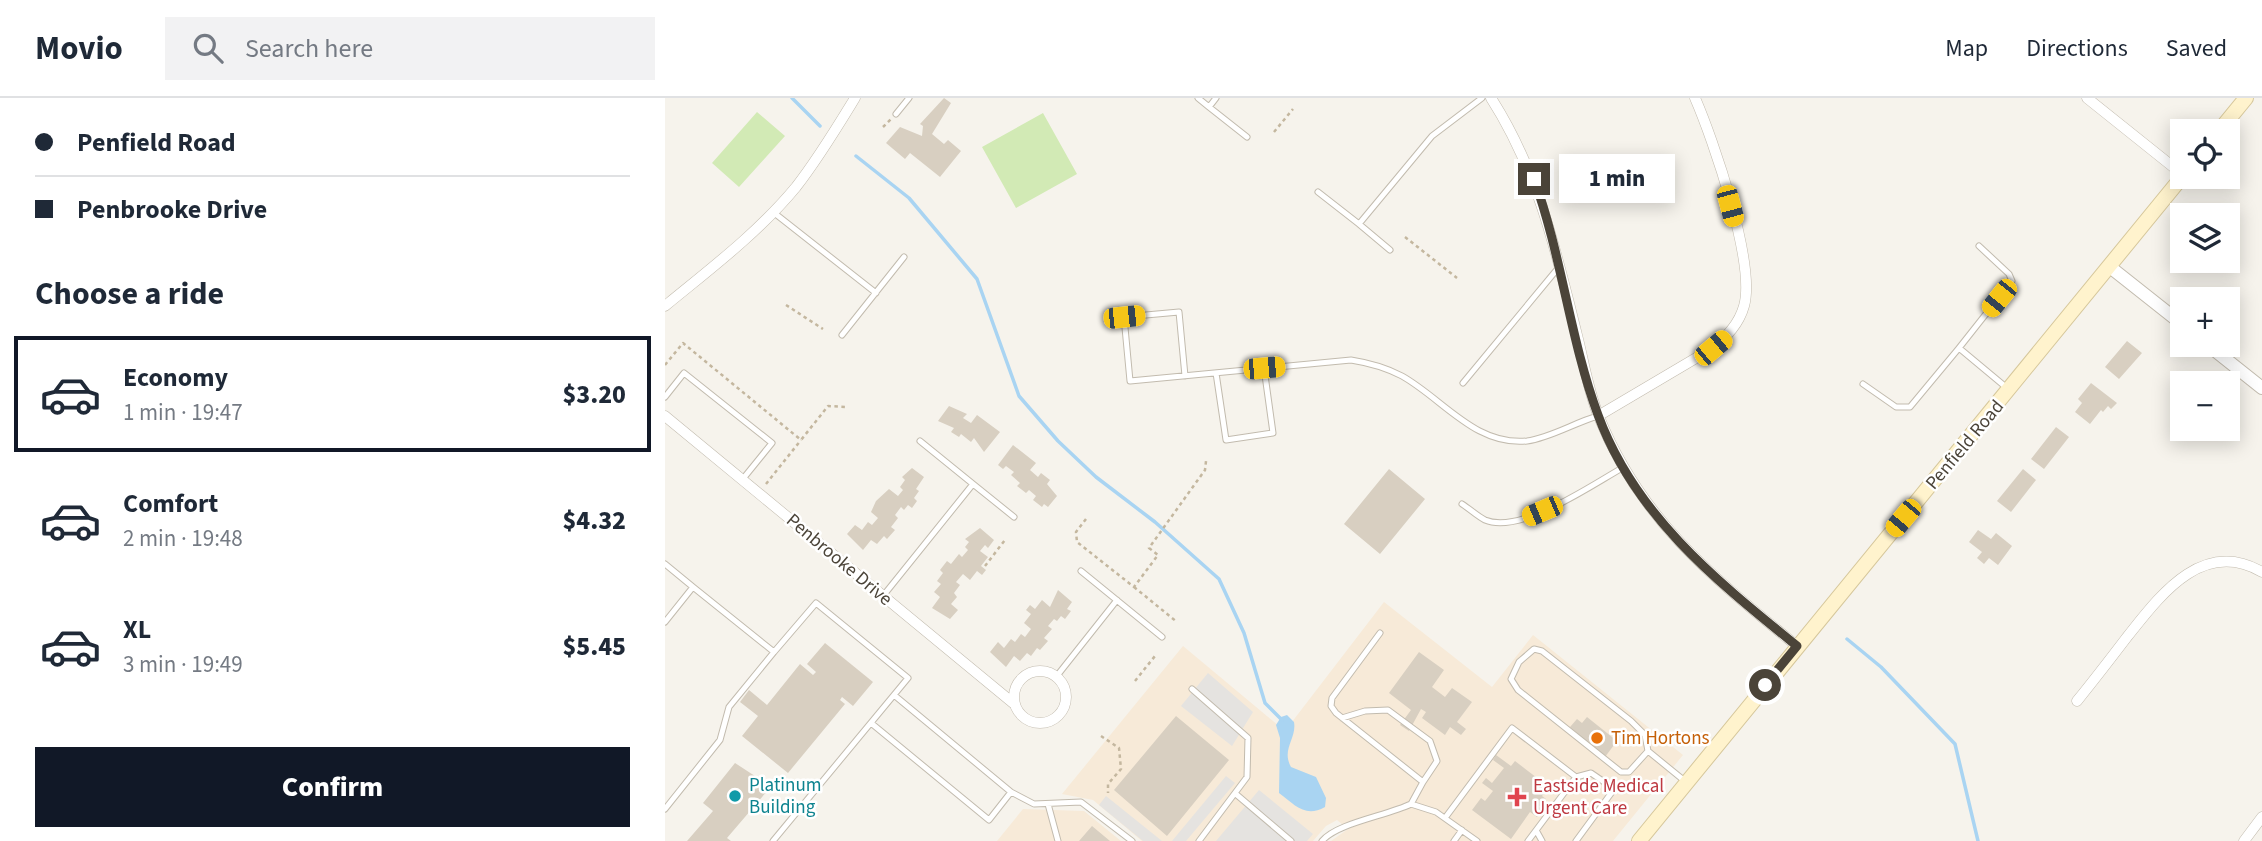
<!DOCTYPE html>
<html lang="en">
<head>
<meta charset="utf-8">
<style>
	:root { --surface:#fff; --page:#f2f2f3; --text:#1f2937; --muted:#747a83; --line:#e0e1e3; --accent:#111827 }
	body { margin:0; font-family:"Source Sans 3",sans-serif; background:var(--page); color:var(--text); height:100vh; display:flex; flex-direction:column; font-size:26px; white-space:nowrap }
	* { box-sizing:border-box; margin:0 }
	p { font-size:23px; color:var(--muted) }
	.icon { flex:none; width:38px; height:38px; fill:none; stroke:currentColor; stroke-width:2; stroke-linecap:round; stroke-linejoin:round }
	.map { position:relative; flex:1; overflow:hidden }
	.side { display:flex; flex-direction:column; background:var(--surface); width:665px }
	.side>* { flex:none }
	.banner { display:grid; align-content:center; height:154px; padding:0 35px; background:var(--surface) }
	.tools { position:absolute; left:1505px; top:21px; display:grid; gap:14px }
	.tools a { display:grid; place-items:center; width:70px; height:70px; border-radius:0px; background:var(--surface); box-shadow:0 4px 18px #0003; font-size:35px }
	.end { position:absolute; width:32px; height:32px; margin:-16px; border:9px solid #4b4439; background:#fff; box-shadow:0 0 0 4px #fff }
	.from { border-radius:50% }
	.bubble { position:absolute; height:49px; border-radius:0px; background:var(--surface); box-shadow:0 4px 18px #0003; font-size:23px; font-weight:800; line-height:49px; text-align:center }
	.car { position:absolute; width:21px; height:42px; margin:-21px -10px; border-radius:9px; box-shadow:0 0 5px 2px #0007; background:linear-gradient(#f5c518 24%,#345 0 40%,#f5c518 0 76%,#345 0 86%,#f5c518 0) }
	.banner b { display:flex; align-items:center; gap:24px; height:66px; font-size:26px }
	.banner b+b { border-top:2px solid var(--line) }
	.banner i { width:18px; height:18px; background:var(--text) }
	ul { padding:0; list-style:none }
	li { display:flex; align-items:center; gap:21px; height:116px; margin:0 14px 10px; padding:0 21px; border:4px solid transparent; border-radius:0px }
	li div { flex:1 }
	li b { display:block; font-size:26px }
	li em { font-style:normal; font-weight:800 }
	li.current { border-color:var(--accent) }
	li>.icon { width:63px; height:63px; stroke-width:1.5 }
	h2 { padding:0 35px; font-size:32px; line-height:84px }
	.primary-button { display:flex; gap:14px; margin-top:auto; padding:14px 35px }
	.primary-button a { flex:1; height:80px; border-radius:0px; background:var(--accent); color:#fff; font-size:28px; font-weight:800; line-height:80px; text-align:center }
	header { display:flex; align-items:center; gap:42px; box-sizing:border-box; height:98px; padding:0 35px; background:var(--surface); border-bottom:2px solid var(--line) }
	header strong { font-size:33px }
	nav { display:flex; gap:38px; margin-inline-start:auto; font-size:24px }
	.search { width:490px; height:63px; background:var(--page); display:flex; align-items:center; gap:18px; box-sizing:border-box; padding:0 24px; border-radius:0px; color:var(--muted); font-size:26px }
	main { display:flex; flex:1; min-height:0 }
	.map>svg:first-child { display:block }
	.commercial { fill:#f7ead8 }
	.green { fill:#d2eab5 }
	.parking { fill:#e5e3e0 }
	.water { fill:#a9d4f2 }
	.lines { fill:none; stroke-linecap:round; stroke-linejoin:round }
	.stream { stroke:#a9d4f2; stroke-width:3.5 }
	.building { fill:#d8cfc1 }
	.service-casing { stroke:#c2bbae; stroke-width:7 }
	.minor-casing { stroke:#c2bbae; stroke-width:11 }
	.tertiary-casing { stroke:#c2bbae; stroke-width:14 }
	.secondary-casing { stroke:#d6c79b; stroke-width:16 }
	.path { stroke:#c4b79f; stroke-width:2.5; stroke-dasharray:3.5 3.5; stroke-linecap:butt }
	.service { stroke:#fff; stroke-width:5 }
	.minor { stroke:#fff; stroke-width:10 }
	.tertiary { stroke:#fff; stroke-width:12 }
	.secondary { stroke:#fff3cd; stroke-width:14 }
	.route { stroke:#4b4439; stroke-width:9 }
	.food-dot { fill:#e8710a; stroke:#fff; stroke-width:2.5 }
	.culture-dot { fill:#0f9aa8; stroke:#fff; stroke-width:2.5 }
	.health-dot { fill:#e0444e; stroke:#fff; stroke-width:2.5 }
	.labels { text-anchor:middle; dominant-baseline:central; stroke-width:5; stroke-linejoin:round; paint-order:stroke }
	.street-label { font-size:19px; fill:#4b4439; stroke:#fff }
	.food-label { font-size:19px; fill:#c56008; stroke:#fff; text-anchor:start }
	.culture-label { font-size:19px; fill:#0d838f; stroke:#fff; text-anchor:start }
	.health-label { font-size:19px; fill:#be3a42; stroke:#fff; text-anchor:start }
</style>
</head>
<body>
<header>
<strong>Movio</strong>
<div class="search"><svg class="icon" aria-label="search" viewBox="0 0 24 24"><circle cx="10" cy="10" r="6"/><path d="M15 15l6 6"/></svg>Search here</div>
<nav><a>Map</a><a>Directions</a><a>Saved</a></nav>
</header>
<main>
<section class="side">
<div class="banner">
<b><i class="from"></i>Penfield Road</b>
<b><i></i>Penbrooke Drive</b>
</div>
<h2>Choose a ride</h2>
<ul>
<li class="current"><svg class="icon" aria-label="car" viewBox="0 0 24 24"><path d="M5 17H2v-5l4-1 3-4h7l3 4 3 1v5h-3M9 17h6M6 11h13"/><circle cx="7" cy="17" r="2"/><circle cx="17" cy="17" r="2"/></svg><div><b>Economy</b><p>1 min · 19:47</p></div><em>$3.20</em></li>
<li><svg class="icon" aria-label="car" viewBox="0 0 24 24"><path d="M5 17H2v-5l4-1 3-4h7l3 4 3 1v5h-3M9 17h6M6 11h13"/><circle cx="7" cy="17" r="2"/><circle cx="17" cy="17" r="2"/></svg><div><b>Comfort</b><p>2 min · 19:48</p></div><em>$4.32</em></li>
<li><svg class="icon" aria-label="car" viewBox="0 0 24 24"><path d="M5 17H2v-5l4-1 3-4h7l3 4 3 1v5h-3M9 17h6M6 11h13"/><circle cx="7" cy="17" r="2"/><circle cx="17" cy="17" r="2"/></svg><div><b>XL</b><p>3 min · 19:49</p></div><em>$5.45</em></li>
</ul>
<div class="primary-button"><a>Confirm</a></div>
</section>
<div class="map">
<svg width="1597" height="743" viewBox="0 0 1597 743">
	<rect width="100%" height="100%" fill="#f6f3ec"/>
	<!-- commercial -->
	<path class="commercial" d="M719 504 827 589 868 537 1018 657 948 743H666L683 731 672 722 661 728 648 743H477L428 702 397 696 518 548 620 633Z
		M358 711 419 713 456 743H332Z"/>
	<!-- green -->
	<path class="green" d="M92 14 120 38 74 89 47 65Z
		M378 15 412 76 351 110 317 49Z"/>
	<!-- parking -->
	<path class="parking" d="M543 575 588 614 567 648 516 608Z
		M561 678 570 685 521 743H507Z
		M594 692 648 736 642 743H551Z
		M441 698 497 743H478L434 707Z"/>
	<!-- water -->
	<path class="water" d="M622 617 629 624C632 641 616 651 626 669L651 679 661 700 660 709C640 720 630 707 614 695L615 640 611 627 616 619Z"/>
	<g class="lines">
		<!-- stream -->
		<path class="stream" d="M127 0 155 28
			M191 58 244 100 312 181 354 298 393 343 431 379 490 424 554 481 579 535 600 605 617 622
			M1182 541 1216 569 1290 646 1313 743"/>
	</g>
	<!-- building -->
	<path class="building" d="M279 0 286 5 267 36 279 46 283 42 296 53 275 79 245 55 240 61 221 45 235 29 257 38 258 28 255 26Z
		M1462 243 1477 255 1454 281 1440 269Z
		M1426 285 1452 305 1446 311 1443 308 1438 314 1436 312 1425 326 1410 314 1417 305 1413 301Z
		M284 308 302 316 298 320 306 325 312 317 335 334 319 354 309 340 306 344 296 336 294 339 286 334 289 330 273 323Z
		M1391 329 1404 339 1379 371 1366 361Z
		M348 347 371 365 365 372 373 379 376 375 385 382 382 386 392 398 383 409 379 406 377 409 368 402 371 398 364 392 361 395 352 388 355 385 346 377 349 374 341 368 338 371 333 367Z
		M247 370 259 379 251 391 254 393 249 400 252 403 247 410 243 407 239 412 236 409 230 417 233 420 226 429 230 432 222 441 219 438 212 446 206 442 198 452 182 436 190 427 197 432 203 424 207 427 213 420 206 414 211 403 224 391 233 398 238 392 235 389 240 382 237 379Z
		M724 371 760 401 715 456 679 426Z
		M1358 371 1371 382 1346 414 1332 403Z
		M315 430 329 442 323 450 320 447 315 453 323 459 316 468 321 472 317 477 312 473 305 482 298 476 291 484 295 487 289 495 292 499 286 506 293 512 285 521 267 510 275 499 269 494 276 486 272 483 278 475 275 472 282 463 286 466 294 456 297 459 303 452 300 449 304 444 300 441Z
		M1313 432 1326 441 1331 435 1347 448 1333 467 1324 460 1319 466 1312 460 1317 454 1304 444Z
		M393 492 407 504 402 511 406 513 400 521 396 518 392 523 389 521 383 528 387 531 379 540 383 543 375 552 372 550 366 558 362 555 355 563 349 558 341 569 325 554 333 544 339 550 346 541 350 544 356 536 360 539 366 531 359 525 366 516 361 512 365 507 370 511 377 502 385 509Z
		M160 545 208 584 188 608 177 599 175 602 180 606 123 675 77 638 93 618 75 604 84 592 102 607 135 566 148 577 151 574 142 566Z
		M754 554 779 572 767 589 780 599 787 590 807 604 792 624 801 631 796 637 785 629 780 637 757 620 761 614 756 611 744 633 735 627 746 612 724 595Z
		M511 618 564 662 502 738 449 692Z
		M922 619 952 643 940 659 905 629 912 621 917 625Z
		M831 657 846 668 850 663 884 689 877 698 881 701 874 709 878 711 872 719 865 714 846 741 807 712 816 700 820 703 828 693 817 685 821 680 827 685 839 670 828 662Z
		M70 665 93 680 91 683 103 692 62 740 66 743H22L48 713 38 705Z
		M427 728 445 743H414Z"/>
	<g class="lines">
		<!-- service casing -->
		<g class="service-casing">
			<path id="service" d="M533 0 544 9 551 0
				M544 9 582 39
				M231 16 244 0
				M653 94 694 126 767 38 817 0
				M108 114 211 195
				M694 126 725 152
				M1314 148 1344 176 1347 183 1294 250 1342 290
				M177 237 239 159
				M551 275 561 342 608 335 599 270
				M520 278 514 214 459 219 465 283 686 262C705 265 720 269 737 278 778 301 810 348 862 343 885 340 911 324 933 318
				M798 285 894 169
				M1198 286 1231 309H1245L1294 250
				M0 299 19 275 107 345 77 382
				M255 343 308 386
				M797 406C805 411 812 418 820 422 856 437 928 386 959 369
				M0 466 28 489
				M416 473 497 539
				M218 498 308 386 349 419
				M0 524 28 489 109 554 64 609 55 642 0 711
				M715 535 667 600 666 608 671 615 758 684 746 706
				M391 579 452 502
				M527 591 583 640 582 679 534 743
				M677 620 700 613 723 612 765 643 772 663 758 684
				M206 625 324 722 346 694 229 597
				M983 653 964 674H956L853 592 846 581 854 564 869 551 877 553 966 623 980 637 983 653 1021 684
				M346 694 369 706 416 704 467 743
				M572 697 626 743
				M383 706 393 743
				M780 720 847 630 911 679
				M872 734 877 743
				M108 743 243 580 151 505 109 554
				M657 743C672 725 721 718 746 706L771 714 812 743
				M789 743 797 732
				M863 743 911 679 926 675 942 686 947 694 911 743"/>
		</g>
		<!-- minor casing -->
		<g class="minor-casing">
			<path id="minor" d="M826 0C873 73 891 153 912 237 919 264 923 293 934 319 976 423 1049 480 1132 548
				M1422 0 1517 76
				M0 208C45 171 93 135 131 89 153 61 171 31 190 0
				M0 318 348 605
				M933 318 1048 250C1062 238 1074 226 1079 208 1091 166 1048 41 1030 0
				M349 599a26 26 0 1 1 52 0a26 26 0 1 1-52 0Z
				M1412 603C1429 582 1446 560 1462 539 1494 499 1537 439 1597 474
				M1579 743 1597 719"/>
		</g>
		<!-- tertiary casing -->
		<g class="tertiary-casing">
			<path id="tertiary" d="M1445 169 1517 226
				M1543 247 1597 290"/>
		</g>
		<!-- secondary casing -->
		<g class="secondary-casing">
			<path id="secondary" d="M1554 33 1581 0
				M974 743 1517 79"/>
		</g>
		<!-- path -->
		<path class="path" d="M218 29 226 21
			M609 34 628 11
			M740 139 792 180
			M121 207 158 231
			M0 267 18 245 136 342 163 308 181 309
			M101 386 136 342
			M421 421 411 434 412 444 469 489 493 457 484 450 540 372 541 363
			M320 468 340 442
			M469 489 512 524
			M470 583 490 558
			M436 638 454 650 456 671 443 686V695"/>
		<!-- service -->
		<use href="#service" class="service"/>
		<!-- minor -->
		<use href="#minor" class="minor"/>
		<!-- tertiary -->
		<use href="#tertiary" class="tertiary"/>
		<!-- secondary -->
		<use href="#secondary" class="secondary"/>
	</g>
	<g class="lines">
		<!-- route -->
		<path class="route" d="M869 81C897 158 905 242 933 317 970 418 1052 483 1132 548L1100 587"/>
	</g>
	<!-- markers -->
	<circle class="food-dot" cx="932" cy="640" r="7"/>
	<circle class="culture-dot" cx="70" cy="698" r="7"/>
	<path class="health-dot" d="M848.5 688.5h7v7h7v7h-7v7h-7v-7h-7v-7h7z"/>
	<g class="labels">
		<!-- street labels -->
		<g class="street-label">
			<text transform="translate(1300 347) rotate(-50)">Penfield Road</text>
			<text transform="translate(174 462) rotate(40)">Penbrooke Drive</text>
		</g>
		<!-- food labels -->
		<g class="food-label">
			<text x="946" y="640">Tim Hortons</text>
		</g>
		<!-- culture labels -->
		<g class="culture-label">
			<text x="84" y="687">Platinum<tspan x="84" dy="22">Building</tspan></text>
		</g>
		<!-- health labels -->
		<g class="health-label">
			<text x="868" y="688">Eastside Medical<tspan x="868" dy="22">Urgent Care</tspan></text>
		</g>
	</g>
</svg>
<div class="tools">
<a><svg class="icon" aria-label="locate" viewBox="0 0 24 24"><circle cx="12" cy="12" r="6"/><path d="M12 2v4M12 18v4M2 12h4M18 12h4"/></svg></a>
<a><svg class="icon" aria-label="layers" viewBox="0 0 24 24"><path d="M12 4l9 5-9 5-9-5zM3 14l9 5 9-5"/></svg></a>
<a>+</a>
<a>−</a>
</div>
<i class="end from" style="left:1100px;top:587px"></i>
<i class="end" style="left:869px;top:81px"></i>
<div class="bubble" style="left:894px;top:56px;width:116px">1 min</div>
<i class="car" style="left:1065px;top:108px;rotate:165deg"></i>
<i class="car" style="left:1334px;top:200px;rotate:219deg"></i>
<i class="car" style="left:459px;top:219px;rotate:84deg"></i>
<i class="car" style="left:1048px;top:250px;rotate:50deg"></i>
<i class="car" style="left:599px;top:270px;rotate:85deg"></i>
<i class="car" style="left:877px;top:413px;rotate:247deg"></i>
<i class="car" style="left:1238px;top:420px;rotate:220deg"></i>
</div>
</main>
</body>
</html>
